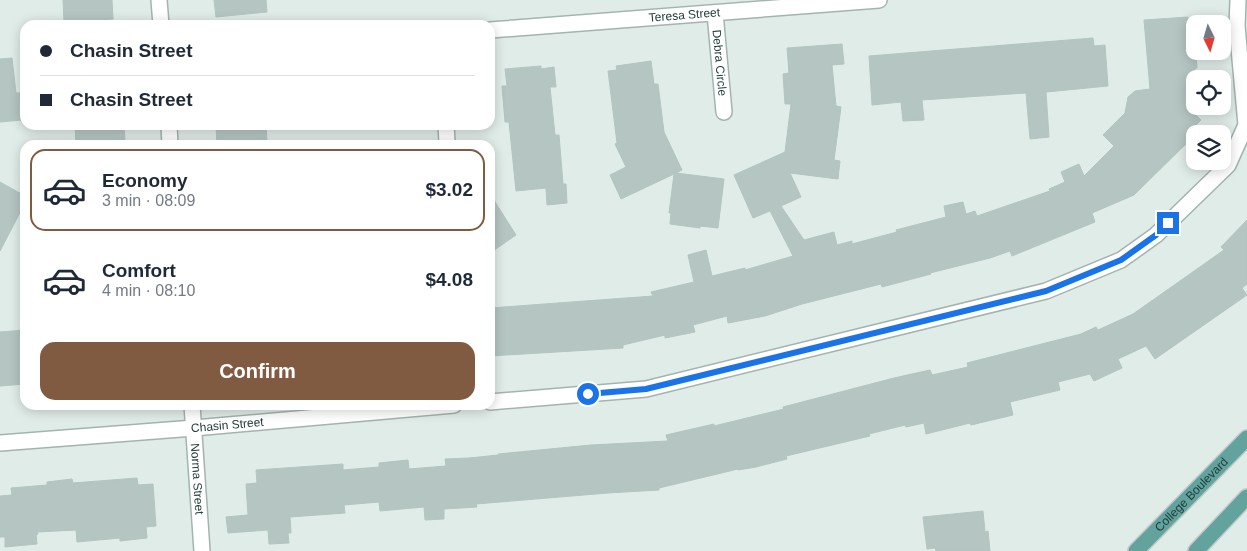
<!DOCTYPE html>
<html lang="en">
<head>
<meta charset="utf-8">
<style>
	:root { --surface:#fff; --page:#f6f6f7; --text:#1f2937; --muted:#747a83; --line:#e0e1e3; --accent:#815a42 }
	body { margin:0; font-family:Helvetica,sans-serif; background:var(--page); color:var(--text); height:100vh; display:flex; flex-direction:column; font-size:19px; white-space:nowrap }
	* { box-sizing:border-box; margin:0 }
	p { font-size:16px; color:var(--muted) }
	.icon { flex:none; width:28px; height:28px; fill:none; stroke:currentColor; stroke-width:2; stroke-linecap:round; stroke-linejoin:round }
	.map { position:relative; flex:1; overflow:hidden }
	.side { position:absolute; left:20px; top:140px; width:475px; height:270px; display:flex; flex-direction:column; background:var(--surface); border-radius:15px; box-shadow:0 2px 12px #0003 }
	.side>* { flex:none }
	.hud { position:absolute; left:20px; top:20px; width:475px; height:110px; border-radius:15px; box-shadow:0 2px 12px #0003; display:grid; align-content:center; height:110px; padding:0 20px; background:var(--surface) }
	.needle { width:32px; rotate:175deg }
	.fabs { position:absolute; left:1186px; top:15px; display:grid; gap:10px }
	.fabs a { display:grid; place-items:center; width:45px; height:45px; border-radius:10px; background:var(--surface); box-shadow:0 2px 12px #0003; font-size:25px }
	.end { position:absolute; width:22px; height:22px; margin:-11px; border:6px solid #1a73e8; background:#fff; box-shadow:0 0 0 2px #fff }
	.from { border-radius:50% }
	.hud b { display:flex; align-items:center; gap:18px; height:48px; font-size:19px }
	.hud b+b { border-top:1px solid var(--line) }
	.hud i { width:12px; height:12px; background:var(--text) }
	ul { padding:9px 0 0; list-style:none }
	li { display:flex; align-items:center; gap:15px; height:82px; margin:0 10px 8px; padding:0 10px; border:2px solid transparent; border-radius:15px }
	li div { flex:1 }
	li b { display:block; font-size:19px }
	li em { font-style:normal; font-weight:700 }
	li.on { border-color:var(--accent) }
	li>.icon { width:45px; height:45px; stroke-width:1.5 }
	.primary-button { display:flex; gap:10px; margin-top:auto; padding:10px 20px }
	.primary-button a { flex:1; height:58px; border-radius:15px; background:var(--accent); color:#fff; font-size:20px; font-weight:700; line-height:58px; text-align:center }
	.map>svg:first-child { display:block }
	.building { fill:#b5c6c2; stroke:#b2c5c1 }
	.lines { fill:none; stroke-linecap:round; stroke-linejoin:round }
	.minor-casing { stroke:#a3b4b0; stroke-width:18 }
	.primary-casing { stroke:#c1c9c8; stroke-width:18 }
	.minor { stroke:#fff; stroke-width:15 }
	.primary { stroke:#62a39e; stroke-width:15 }
	.route { stroke:#1a73e8; stroke-width:6 }
	.labels { text-anchor:middle; dominant-baseline:central; stroke-width:4; stroke-linejoin:round; paint-order:stroke }
	.street-label { font-size:12px; fill:#203d3a; stroke:#f0f8f5 }
</style>
</head>
<body>
<div class="map">
<svg width="1247" height="551" viewBox="0 0 1247 551">
	<rect width="100%" height="100%" fill="#e0ece8"/>
	<!-- building -->
	<path class="building" d="M63 0H112L113 19 97 20V25H69L68 22H64Z
		M214 0H266L267 12 216 17Z
		M1188 17 1190 39H1195L1197 68H1195V114L1201 120 1192 129 1197 133 1134 195 1092 213 1095 222 1012 256 1010 251 990 258 930 273 931 274 882 287 881 284 802 304 765 316 728 323 727 316 693 325 695 332 665 338V335L623 345V348L490 356V308L653 296 651 292 694 282 688 255 706 250 712 276 745 268V270L793 256 770 211 753 218 734 175 785 152 791 104H785L783 74 789 73 787 48 842 44 844 64 832 65 836 106 841 107 834 160 840 161 838 179 790 173 801 197 781 206 804 240 834 232 837 245 852 241V244L897 232 896 230 946 217 944 206 963 202 966 214 975 211 977 216 1050 191 1049 189 1065 182 1061 172 1079 164 1084 176 1114 146 1103 135 1125 113 1128 97 1135 91 1150 89 1144 20Z
		M1093 38 1094 46 1105 45 1108 86 1046 92 1049 137 1030 139 1026 93 922 100 924 120 903 121 901 102 872 105 869 56Z
		M12 58 16 93H20L22 120 0 122V59Z
		M651 61 654 84H658L664 132 682 170 676 173 724 179 718 228 700 226V228L670 224 671 213H669L674 174 621 199 610 175 626 167 615 144 617 143 608 71 617 70 616 66Z
		M541 66V69L554 67 556 87H550L555 135H559L563 184H566L567 203 547 205 546 188 516 191 509 122H505L502 86H507L505 69Z
		M75 125H124L125 142 76 145Z
		M216 125H266L267 142 217 145Z
		M0 182 25 196V203L0 251Z
		M490 194 516 235 490 253Z
		M1247 220V284L1242 288 1247 295 1155 359 1146 346 1118 359 1122 368 1094 381 1090 374 1058 382 1060 390 1010 402 1013 415 971 425 970 423 926 434 924 423 906 427 905 425 869 434 870 436 786 456 787 459 756 467 738 470V469L659 488V490L608 493 476 504 477 507 444 509V519L425 520 424 507 380 511 379 502 344 505 345 513 290 517 291 533H288L289 543 269 544 268 530 228 533 226 517 248 515 246 484 257 483 256 470 343 464V470L379 467V463L408 460 409 469 446 466 445 459 469 458 498 455V454L591 445 668 441 666 435 714 424V426L784 409 783 407 894 378 930 370 932 375 968 367 967 363 1081 334 1096 327 1098 330 1133 314 1224 250 1221 247Z
		M25 330V384L0 386V332Z
		M137 478 138 485 153 484 156 526 146 527 147 538 120 541V538L77 542 76 530 37 532 38 534 36 535 37 544 5 547V537H0V496L12 495 11 488 47 485V482L72 479 73 483Z
		M983 511 985 532 988 531 990 551H936L935 548 927 549 923 517Z"/>
	<g class="lines">
		<!-- minor casing -->
		<g class="minor-casing">
			<g id="minor">
				<path d="M159 0 161 25"/>
				<path id="s1" d="M715 13 724 112"/>
				<path id="s2" d="M490 30 879 0"/>
				<path d="M169 125 170 145"/>
				<path d="M446 125 447 142"/>
				<path d="M490 402 646 389 1046 291 1121 260 1156 235 1228 165 1246 125 1237 26 1238 0"/>
				<path id="s3" d="M192 405 202 551"/>
				<path id="s4" d="M0 443 194 428 454 405"/>
			</g>
		</g>
		<!-- primary casing -->
		<g class="primary-casing">
			<g id="primary">
				<path id="s5" d="M1136 551 1247 438"/>
				<path d="M1196 551 1247 497"/>
			</g>
		</g>
		<!-- minor -->
		<use href="#minor" class="minor"/>
		<!-- primary -->
		<use href="#primary" class="primary"/>
	</g>
	<g class="lines">
		<!-- route -->
		<path class="route" d="M588 394 646 389 1046 291 1121 260 1156 235 1168 223"/>
	</g>
	<g class="labels">
		<!-- street labels -->
		<g class="street-label">
			<text stroke="none"><textPath href="#s2" startOffset="195">Teresa Street</textPath></text>
			<text stroke="none"><textPath href="#s1" startOffset="50">Debra Circle</textPath></text>
			<text stroke="none"><textPath href="#s4" startOffset="228">Chasin Street</textPath></text>
			<text stroke="none"><textPath href="#s3" startOffset="74">Norma Street</textPath></text>
			<text stroke="none"><textPath href="#s5" startOffset="79">College Boulevard</textPath></text>
		</g>
	</g>
</svg>
<div class="fabs">
<a><svg class="needle" viewBox="-14 -14 28 28"><path d="M0-13l5 13h-10z" fill="#e53935"/><path d="M0 13l5-13h-10z" fill="#747a83"/></svg></a>
<a><svg class="icon" aria-label="locate" viewBox="0 0 24 24"><circle cx="12" cy="12" r="6"/><path d="M12 2v4M12 18v4M2 12h4M18 12h4"/></svg></a>
<a><svg class="icon" aria-label="layers" viewBox="0 0 24 24"><path d="M12 4l9 5-9 5-9-5zM3 14l9 5 9-5"/></svg></a>
</div>
<i class="end from" style="left:588px;top:394px"></i>
<i class="end" style="left:1168px;top:223px"></i>
<div class="hud">
<b><i class="from"></i>Chasin Street</b>
<b><i></i>Chasin Street</b>
</div>
<section class="side">
<ul>
<li class="on"><svg class="icon" aria-label="car" viewBox="0 0 24 24"><path d="M5 17H2v-5l4-1 3-4h7l3 4 3 1v5h-3M9 17h6M6 11h13"/><circle cx="7" cy="17" r="2"/><circle cx="17" cy="17" r="2"/></svg><div><b>Economy</b><p>3 min · 08:09</p></div><em>$3.02</em></li>
<li><svg class="icon" aria-label="car" viewBox="0 0 24 24"><path d="M5 17H2v-5l4-1 3-4h7l3 4 3 1v5h-3M9 17h6M6 11h13"/><circle cx="7" cy="17" r="2"/><circle cx="17" cy="17" r="2"/></svg><div><b>Comfort</b><p>4 min · 08:10</p></div><em>$4.08</em></li>
</ul>
<div class="primary-button"><a>Confirm</a></div>
</section>
</div>
</body>
</html>
